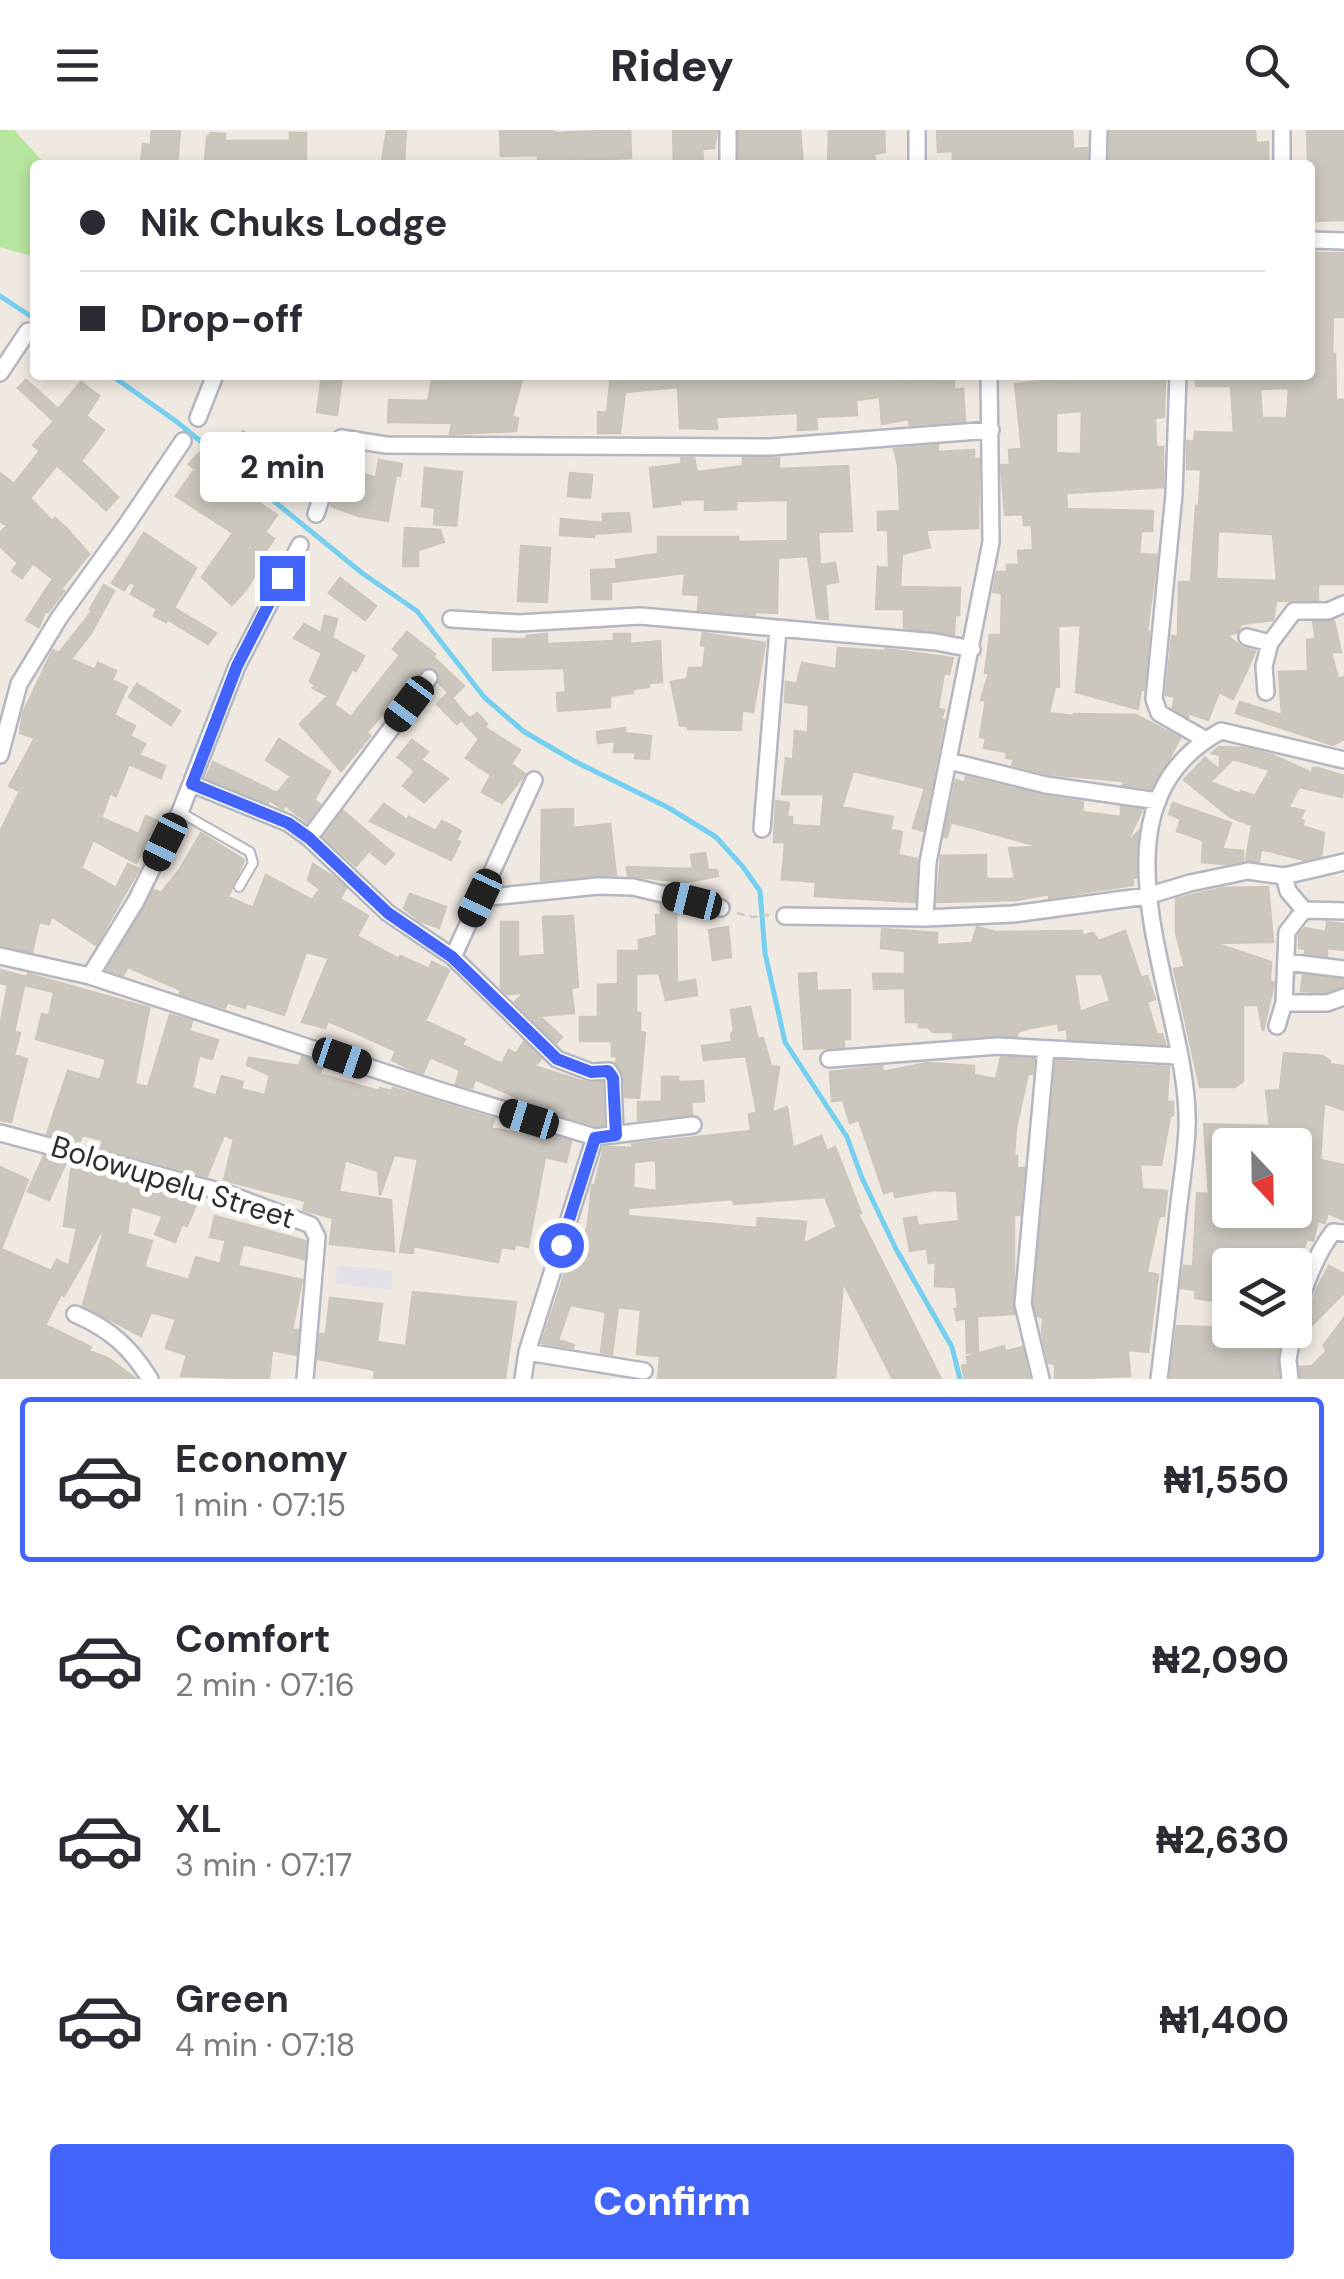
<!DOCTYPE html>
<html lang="en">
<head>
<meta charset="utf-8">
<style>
	:root { --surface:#fff; --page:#f2f2f3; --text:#2b2b33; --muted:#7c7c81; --line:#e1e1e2; --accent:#4264fb }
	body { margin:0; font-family:"DM Sans",sans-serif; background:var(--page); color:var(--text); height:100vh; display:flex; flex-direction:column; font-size:38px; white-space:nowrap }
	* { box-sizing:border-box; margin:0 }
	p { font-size:32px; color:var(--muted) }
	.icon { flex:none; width:55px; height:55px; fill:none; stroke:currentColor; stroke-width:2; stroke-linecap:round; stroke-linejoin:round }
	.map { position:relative; height:1249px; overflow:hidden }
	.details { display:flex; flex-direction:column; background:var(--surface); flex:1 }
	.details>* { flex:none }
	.guide { position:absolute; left:30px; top:30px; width:1285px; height:220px; border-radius:10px; box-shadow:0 5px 15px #0003; display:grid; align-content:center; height:220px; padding:0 50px; background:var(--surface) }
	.needle { width:65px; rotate:158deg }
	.fabs { position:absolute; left:1212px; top:998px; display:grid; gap:20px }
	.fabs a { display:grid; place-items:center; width:100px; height:100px; border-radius:10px; background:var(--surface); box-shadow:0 5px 15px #0003; font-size:50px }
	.end { position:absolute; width:45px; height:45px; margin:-22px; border:12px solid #4264fb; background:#fff; box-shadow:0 0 0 5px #fff }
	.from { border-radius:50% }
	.bubble { position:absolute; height:70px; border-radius:10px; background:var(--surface); box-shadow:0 5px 15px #0003; font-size:32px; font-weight:800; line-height:70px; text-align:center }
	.car { position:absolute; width:30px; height:60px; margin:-30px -15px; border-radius:12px; box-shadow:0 0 8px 2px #0007; background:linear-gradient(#222 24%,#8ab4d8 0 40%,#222 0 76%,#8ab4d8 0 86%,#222 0) }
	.guide b { display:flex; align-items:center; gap:35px; height:95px; font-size:38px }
	.guide b+b { border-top:2px solid var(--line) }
	.guide i { width:25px; height:25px; background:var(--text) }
	ul { padding:18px 0 0; list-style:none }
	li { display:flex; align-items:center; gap:30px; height:165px; margin:0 20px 15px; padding:0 30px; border:5px solid transparent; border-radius:10px }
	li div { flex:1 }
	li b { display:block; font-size:38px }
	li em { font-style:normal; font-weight:800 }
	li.current { border-color:var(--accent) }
	li>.icon { width:90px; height:90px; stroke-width:1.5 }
	.button { display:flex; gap:20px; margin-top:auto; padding:20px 50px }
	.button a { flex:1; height:115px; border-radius:10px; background:var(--accent); color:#fff; font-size:40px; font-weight:800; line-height:115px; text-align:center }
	header { display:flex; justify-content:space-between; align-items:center; height:130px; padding:0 50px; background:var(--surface); font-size:45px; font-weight:800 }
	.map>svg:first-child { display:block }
	.industrial { fill:#e3e1e8 }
	.green { fill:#b6e59e }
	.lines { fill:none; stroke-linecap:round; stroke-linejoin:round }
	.stream { stroke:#75cff0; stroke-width:5 }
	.building { fill:#cbc7bf; stroke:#cbc5ba; stroke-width:2.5; fill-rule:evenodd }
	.lane-casing { stroke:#b4b7c1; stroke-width:12 }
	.street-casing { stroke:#b4b7c1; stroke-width:20 }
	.path { stroke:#c9c9c9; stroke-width:2.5; stroke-dasharray:8 5; stroke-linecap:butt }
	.lane { stroke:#fff; stroke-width:8 }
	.street { stroke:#fff; stroke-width:15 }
	.route { stroke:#4264fb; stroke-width:12 }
	.labels { text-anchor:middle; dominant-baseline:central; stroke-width:10; stroke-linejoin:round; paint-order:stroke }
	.street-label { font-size:30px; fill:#2e2e2e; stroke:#fff }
</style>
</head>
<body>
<header><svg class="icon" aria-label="menu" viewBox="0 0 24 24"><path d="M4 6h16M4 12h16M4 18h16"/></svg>Ridey<svg class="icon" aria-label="search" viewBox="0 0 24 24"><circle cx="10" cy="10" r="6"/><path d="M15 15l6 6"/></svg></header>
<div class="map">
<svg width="1344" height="1249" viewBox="0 0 1344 1249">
	<rect width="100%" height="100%" fill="#efe9e1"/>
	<!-- industrial -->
	<path class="industrial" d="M337 1135 393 1141 391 1160 335 1154Z"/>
	<!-- green -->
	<path class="green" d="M0 0H14L46 35H35V127L0 117Z"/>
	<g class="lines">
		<!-- stream -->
		<path class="stream" d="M0 166 35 189
			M111 245 177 292 362 443 417 481 484 567 523 601 574 631 669 678 716 707 743 737 760 761 765 823 785 912 847 1007 862 1048 896 1119 952 1217 960 1249"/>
	</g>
	<!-- building -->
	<path class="building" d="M152 0H180L177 35H141L143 14 151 15Z
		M387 0H406L404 34 382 31Z
		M500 0H554V3L630 0 631 28 538 32V25L501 26Z
		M673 0H717L714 18 702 19 703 35H674Z
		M739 0H800L803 35H739Z
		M829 0H884L885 22 874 24 876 35H828Z
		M937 0H1072L1073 19 1087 18V35H953V21L938 22Z
		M1110 0H1255L1256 13 1268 12V35H1109Z
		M1307 0H1344V90L1310 91Z
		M211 3 225 4V11H290V3H306V33L240 35 205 32 207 7Z
		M1310 123H1344V187H1333L1332 224H1335L1336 270H1343L1344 454H1318V470L1276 471 1273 490 1241 494 1237 503 1226 505 1243 518 1255 521 1248 538 1233 569 1219 562 1208 590 1189 583 1188 587 1173 578 1175 567 1166 565 1172 506 1178 507 1179 452H1191L1196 376 1199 377 1201 339H1187V311L1194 312 1195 302 1234 303 1231 256H1196L1195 245H1310ZM1286 258 1289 259 1287 288H1262L1260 259ZM1218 401 1273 404 1277 451 1216 449Z
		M322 245H342L337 285 317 282Z
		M433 245H523L512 287 518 288 516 301 453 304H450L452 293 388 292 389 270 428 271Z
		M611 245H894L898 251 912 248 913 251 954 248V260L963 259 965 291 910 295 909 289 882 294 880 267 856 270 857 285 816 287 817 299 798 300V283L716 287 717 299 680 298 678 257 625 262 620 303H598V282L607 283Z
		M1070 245H1165L1164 287 1155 288 1156 317H1163V357L1066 363 1067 379 1153 381 1152 401H1141L1139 424 1157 425 1147 501 1149 502 1144 560 1141 559 1138 579 1076 562 1081 495 1058 496 1059 557 1055 556 1049 583 1074 586V584L1136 585 1180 608 1153 659 1123 655 1124 651 1048 644 1012 635 1014 629 1006 628 1007 622 984 618 986 608 980 607 986 570H981L989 543H985L990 505H1001L1002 463 993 462 997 442H1007V435H1019L1018 421 1033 420 1032 395H1024L1023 384 1005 385 1001 335H1010L1009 320 1022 319 1015 254 1070 248ZM1082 281 1081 324 1056 323V283Z
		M26 250 58 279 81 252 99 266 86 286 104 300 81 331 118 367 106 380 57 335 30 368 52 391 55 388 66 398 89 424 61 459 64 461 48 482 45 481 39 497 26 490 53 449 33 433 22 448 12 441 18 433 0 416V403L7 396 0 391V343L14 354 40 321 33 315 54 291 18 258Z
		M243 301 273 318 263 334 234 318Z
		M938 315 937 322 974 320V329H979L978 398 926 400 930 417 902 424 900 457 960 458 959 485H955L954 504 904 498V479H876L878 437 889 438 888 400H878V382L900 381 898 335 894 319Z
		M199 323 246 364 277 385 265 402 274 409 253 439 257 442 245 461 232 475 202 447 233 403 176 366 195 339 189 334Z
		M681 328H694L697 342 743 336V328H779V339L848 336 852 401 818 402 820 435 835 433 838 452 825 454 828 489 817 488 808 426 778 428 777 483 755 482V485L698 480 699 465 683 464 685 443 611 452V469H592L591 440 617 439 616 430 658 424V407H738V412L788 411V370L736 371V379L705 380V369L680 370V374L654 377 650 338 682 334Z
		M379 330 402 334 400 346 396 345 388 391 359 386 331 376 344 337 376 348Z
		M425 338 462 342 456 396 434 394 435 378 422 376Z
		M570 343 592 345 590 368 568 366Z
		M629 383 631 401 594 404V407L560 405 561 389 603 393V384Z
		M405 398 440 400 444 412 418 420V436H403Z
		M144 403 196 438 174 478 216 503 208 514 167 489 166 492 154 486 157 479 131 464 135 455 130 452 124 460 112 453Z
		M521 416 550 418 547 472 518 471Z
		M340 448 376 476 365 490 329 463Z
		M104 455 114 461 91 503 71 529 95 540 98 533 116 541 112 550 127 557 114 585 135 596 130 606 145 614 139 625 165 636 161 648 129 634 116 666 110 663 101 688 139 704 146 686 162 693 155 707 150 705 136 733 93 710 81 738 116 758 128 734 139 739 96 815 51 786 49 794 39 792 32 822 0 815V702L20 661 9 656 35 608 20 603 23 583 53 520 59 523 93 480 90 479Z
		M325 486 337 489 332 508 364 526 356 541 352 539 334 575 351 587 400 525 393 519 407 502 435 524 433 527 464 556 453 567 439 553 436 540 424 538 396 573 393 572 367 602 370 606 341 641 300 594 328 566 313 558 315 555 310 551 322 523 294 508 304 494 321 503Z
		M1334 491 1341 522H1331L1338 549 1344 547V609L1333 615 1236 583 1240 572 1282 585 1279 542 1308 541 1307 510 1316 509 1313 492Z
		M703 503 765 513 753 582 742 580 741 600 688 599V596L680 595 671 552 687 549 689 538H703L706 516 701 515Z
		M547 504V514L614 511V504H630V514L660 511 662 552 648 553 649 557 633 559V563L610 566V577L558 581 557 563 566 562 564 538 493 540V509H527V506Z
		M838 518 885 521 886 519 953 528 949 544 944 543 938 578 944 580 941 590H944L923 701 913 698 925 658 853 641 842 677 893 687 890 700 902 702 898 725 917 729 915 772 815 766 816 752 782 749 785 712H774L776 671 789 673 787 687H792V695L821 697 824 664H782L786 628 793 630 795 601 808 603 809 575 785 572 786 552 797 554 802 533 836 539Z
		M137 554 180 581 171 595 129 567Z
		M448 563 466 585 471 588 477 583 487 594 484 597 520 620 511 634 525 644 502 673 482 662 491 645 466 628 479 609 461 590 457 594 437 574Z
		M625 598V603L651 606 649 629 635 628 636 622H614L615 611 598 613 597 602Z
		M279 609 330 642 314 670 320 674 307 692 285 675 283 679 269 670 268 673 206 648 213 632 277 663 291 646 266 630Z
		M412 610 428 622 421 630 448 649 424 672 403 656 415 641 398 627Z
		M1219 617 1246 618 1272 625 1312 643 1313 638H1318L1344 646 1342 667 1299 657 1289 677 1304 681 1300 689 1304 691 1302 696 1324 703 1321 726 1304 730 1261 719 1259 731 1246 730 1252 695 1230 687 1184 650 1205 628 1220 640V625L1212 623ZM1233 629 1270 640 1255 666 1241 661 1240 664 1210 652Z
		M966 647 1043 666 1083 672 1082 682 1121 687V677L1142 680 1126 714 1140 700 1137 747 1133 749V755L1049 768V764L1017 770 937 772 941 726 986 725V749H1015L1009 718 1042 717 951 692 947 707H944L956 650 965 653Z
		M1173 673 1231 693 1222 719 1243 721V731L1227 734 1202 732 1203 710 1177 701 1181 689 1169 684Z
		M384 674 407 690 409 687 436 701 442 691 461 701 456 710 460 712 451 730 370 691Z
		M573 679V698L610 694 616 745 541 750 542 680Z
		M343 681 394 724 385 734 369 721 356 736 324 707Z
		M201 703 244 730 228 767 253 778 266 745 312 770 320 759 308 750 313 734 333 747 346 758 340 769 368 786 357 806 399 829 400 826 429 839 432 832 449 840 425 891 465 909 462 915 502 934 509 920 516 924 524 912 541 929 534 936 588 953H602L603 995 596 996 514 971 516 967 475 949 472 958 456 954 460 940 430 927 423 943 412 940 392 930 396 921 361 905 328 891 325 898 302 892 329 828 306 822 284 885 246 873 245 878 227 872 225 878 180 864 181 860 128 837 123 845 107 840 154 760 161 763 180 739Z
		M705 723 708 740H717L718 746 686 752 628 746 627 737 693 739 691 725Z
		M1268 757 1273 812 1214 813 1271 832 1270 851 1274 853 1263 901 1258 875H1243V951L1235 957H1200L1174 839 1185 837 1176 803V769L1222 758Z
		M410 764 446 777 439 798 420 791 404 778Z
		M661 775 676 779 677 853 695 850 697 865 666 870 659 843 636 844V883H640V902L645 903 639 968 625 967 624 947 616 933 617 926H612V911H580V887H598V855L618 854V821H639V810L657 806 656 785H661Z
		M573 786 578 857 571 858 574 883 539 886 562 907 556 913 515 872 524 863 506 864 501 858V792H518V827L545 825 543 787Z
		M1327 792 1344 794V820L1327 818V826L1305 823 1306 819 1299 818V805L1305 798 1326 802Z
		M728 797 731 827 713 830 709 800Z
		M977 797 995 802 1082 801V806L1093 803 1099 811 1125 801 1141 848 1147 846 1155 869 1147 872 1157 905 1162 904 1165 914 1068 909 1067 899 1059 900 1058 893 1030 898 1017 902V906L953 908V902H933L928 897H919V892H906L905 858 874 859 873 844H905V821L881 818 882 799 937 803V815L972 813ZM1074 844H1102L1110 871 1080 882Z
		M0 840 26 847 14 902 20 903 14 925 27 929 11 992 0 990V896L8 855 0 853Z
		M816 843 817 861 850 860V909H844V917L804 919 799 844Z
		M28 844 149 878 135 954 148 957 170 885 192 891 189 901 218 910 212 929 199 925 192 958 216 966 222 946 243 952 241 959 265 965 270 945 247 935 249 928 299 936 302 927 323 934 320 944 379 961 380 958 391 961 393 958 494 989 491 998 532 1006 534 1000 571 1011 566 1032 545 1027 528 1117 515 1114 514 1119 501 1117 498 1132 413 1116V1123L400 1122 418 1029 394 1025 380 1065 378 1041 345 1030 339 1062 391 1070 394 1121 330 1114 333 1088 303 1080 306 1071 224 1050 234 1009 224 1005 207 1046 101 1018 103 1010 82 1005 80 1011H76L47 1004 68 941 100 950 106 929 36 909 42 884 49 886 54 862 25 855Z
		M1303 845 1344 850V856L1325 862 1301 861Z
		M750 877 758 909 763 908 771 936 779 937 772 983 787 977 793 1018 821 1006 827 1021 835 1017 861 1083 858 1084 941 1249H893L843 1152 835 1249H658L660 1226 637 1224 641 1180 618 1177 612 1224 601 1222 606 1182 570 1175 558 1210 574 1215 573 1218 542 1213 566 1140 570 1141 574 1125H578L588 1095 592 1055H595L604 1017 633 1018 632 1014 751 1001 749 984 757 983 746 926 704 930 702 916 732 912 731 904 734 901 731 880ZM656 1030 657 1061 633 1058 634 1032ZM825 1067 837 1097 803 1114 806 1092 758 1088 757 1098 628 1086V1078L733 1069 734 1074Z
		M1284 923 1323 926 1330 931 1329 934 1344 936V980L1324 973 1320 1030 1344 1035V1090L1328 1083 1325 1093 1318 1091 1313 1111 1307 1109 1298 1135H1230V1173L1195 1168 1196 1160 1181 1158 1184 1136 1193 1137 1197 1063 1209 1064 1204 994 1270 996 1266 961 1280 960ZM1225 1015H1310L1298 1052 1312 1057 1299 1080H1230V1037H1225Z
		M1001 927 1034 929 1032 944 1028 943 1016 998 1014 1027 1017 1026V1038H1024L1020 1085H1014V1184L977 1186 978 1222 967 1223 966 1188 957 1190 955 1179H958L956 1157 935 1156 936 1132 929 1133 927 1118 910 1121 904 1089 916 1087 918 1096 959 1091 957 1061 935 1060 895 1067 894 1060 884 1063 859 990 850 993 843 970 832 971 830 942 882 936 883 942 927 933 974 936V945L996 949Z
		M1056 931 1169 937 1167 972H1173V985L1170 986 1161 1035 1140 1034 1142 1059 1167 1061 1164 1086H1159L1147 1142 1158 1145 1148 1222 1128 1220 1130 1246 1055 1249V1234L1049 1233 1042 1204 1043 1187 1037 1186 1034 1173Z
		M662 947H678V952L703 951 704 971 691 972 692 984 638 990V972H662Z
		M44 1026 66 1032 49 1070 28 1061Z
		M72 1034 159 1057 197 1072 187 1096 182 1094 175 1112 155 1104 163 1086 131 1076 127 1104 152 1111 144 1137 189 1150 196 1127 220 1134 226 1110 210 1107 215 1086 305 1111 304 1129 243 1114 238 1136 302 1150 292 1200H298L296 1225 272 1220 269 1249 181 1246 187 1225 166 1218 176 1189 151 1182 141 1206 83 1175 103 1104 100 1103 64 1166 61 1164 45 1195 91 1217 89 1221 108 1228 136 1249H0V1037L28 1050 1 1119 51 1141 57 1130 69 1136 77 1098 64 1096Z
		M1329 1136 1344 1144V1163L1304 1203 1316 1161Z
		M413 1162 516 1172 505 1249H374L375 1240 318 1229 320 1204H326L330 1168 382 1174 377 1212 406 1216Z
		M1344 1188V1249H1301L1300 1237 1312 1236 1326 1222 1324 1215Z
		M1177 1196 1282 1200 1277 1229 1279 1248 1170 1249Z
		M1004 1216 1005 1222 1022 1217 1029 1249H965L962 1236 968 1234 967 1227Z"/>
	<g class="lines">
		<!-- lane casing -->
		<g class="lane-casing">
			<path id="lane" d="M180 682 250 722 253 733 239 757"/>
		</g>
		<!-- street casing -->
		<g class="street-casing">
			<path id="street" d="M728 0V35
				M917 35V0
				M1098 35 1099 0
				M1282 35V0
				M1310 110 1344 111
				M0 243 28 201
				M1178 245 1174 364 1154 569 1159 583 1206 610
				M198 288 215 245
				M316 384 341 308 386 315 771 317 991 300
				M451 489 519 493 640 486 936 512 972 519
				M1247 507 1270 513 1294 481H1328L1344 474
				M1266 562 1264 536 1270 513
				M0 625 19 554 59 488 127 394 183 311
				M949 631 1046 655 1158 671
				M192 654 288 693 309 708 388 783 453 827 557 929 591 942 609 941 613 948 615 1005
				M762 699 778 499
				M309 708 429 548
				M1284 746 1288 761 1304 780 1344 781
				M480 768 598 756 633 757 721 778
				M785 786 925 788 1013 784 1147 766 1190 753 1248 741 1284 746 1344 732
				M925 788 928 732 991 412 989 245
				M0 826 90 846 438 960 595 1007 693 995
				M453 827 534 650
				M1286 832 1344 839
				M90 846 136 771 180 682 237 536 300 415
				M1284 873 1287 802 1304 780
				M1277 896 1284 873H1327L1344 867
				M829 929 998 916 1178 926
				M0 1003 226 1063 311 1095 317 1107 305 1249
				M75 1184C110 1199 130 1217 150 1249
				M1295 1192C1302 1162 1314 1127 1333 1102L1344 1103
				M527 1222 644 1241
				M523 1249 527 1222 595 1007
				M1041 1249 1023 1174 1046 919
				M1159 1249C1166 1193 1172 1138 1178 1082 1181 1054 1186 1026 1187 998 1192 876 1074 681 1221 601L1344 630
				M1290 1249 1288 1230 1293 1200"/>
		</g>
		<!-- path -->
		<path class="path" d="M1173 546 1202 552 1236 520
			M737 783 753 787 769 785"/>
		<!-- lane -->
		<use href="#lane" class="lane"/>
		<!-- street -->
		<use href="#street" class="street"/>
	</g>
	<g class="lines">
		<!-- route -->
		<path class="route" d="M282 448 237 536 192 654 288 693 309 708 388 783 452 827 557 929 591 942 608 941 613 948 616 1005 595 1008 561 1115"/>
	</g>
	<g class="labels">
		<!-- street labels -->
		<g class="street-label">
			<text transform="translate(173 1052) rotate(17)">Bolowupelu Street</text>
		</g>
	</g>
</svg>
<div class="fabs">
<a><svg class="needle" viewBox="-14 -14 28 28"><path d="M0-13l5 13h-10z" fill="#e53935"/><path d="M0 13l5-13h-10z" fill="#7c7c81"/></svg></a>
<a><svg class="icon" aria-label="layers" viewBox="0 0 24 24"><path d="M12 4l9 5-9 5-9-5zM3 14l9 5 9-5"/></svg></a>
</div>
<i class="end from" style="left:561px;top:1115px"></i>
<i class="end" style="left:282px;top:448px"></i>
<div class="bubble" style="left:200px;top:302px;width:165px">2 min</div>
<i class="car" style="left:409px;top:574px;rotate:217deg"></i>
<i class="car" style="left:165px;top:712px;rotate:206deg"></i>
<i class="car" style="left:480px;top:768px;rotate:205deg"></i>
<i class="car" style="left:692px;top:771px;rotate:284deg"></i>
<i class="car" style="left:342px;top:928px;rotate:109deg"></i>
<i class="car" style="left:529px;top:989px;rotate:287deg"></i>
<div class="guide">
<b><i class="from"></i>Nik Chuks Lodge</b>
<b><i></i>Drop-off</b>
</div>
</div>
<section class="details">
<ul>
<li class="current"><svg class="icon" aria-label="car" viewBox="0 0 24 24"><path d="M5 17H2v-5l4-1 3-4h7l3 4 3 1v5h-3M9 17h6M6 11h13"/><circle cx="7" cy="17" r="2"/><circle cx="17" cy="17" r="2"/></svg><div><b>Economy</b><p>1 min · 07:15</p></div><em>₦1,550</em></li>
<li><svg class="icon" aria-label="car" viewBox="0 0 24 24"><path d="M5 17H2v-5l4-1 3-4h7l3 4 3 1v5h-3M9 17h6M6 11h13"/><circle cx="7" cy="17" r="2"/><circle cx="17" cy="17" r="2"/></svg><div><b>Comfort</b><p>2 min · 07:16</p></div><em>₦2,090</em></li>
<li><svg class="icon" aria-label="car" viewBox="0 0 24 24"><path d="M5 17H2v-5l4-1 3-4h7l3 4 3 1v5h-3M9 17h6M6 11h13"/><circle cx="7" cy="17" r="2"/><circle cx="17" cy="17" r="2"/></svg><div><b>XL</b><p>3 min · 07:17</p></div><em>₦2,630</em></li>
<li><svg class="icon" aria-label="car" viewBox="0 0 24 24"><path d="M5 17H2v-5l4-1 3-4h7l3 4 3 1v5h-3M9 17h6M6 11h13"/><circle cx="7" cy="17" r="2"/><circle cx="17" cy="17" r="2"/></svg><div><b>Green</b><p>4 min · 07:18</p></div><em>₦1,400</em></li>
</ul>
<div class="button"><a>Confirm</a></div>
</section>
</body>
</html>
